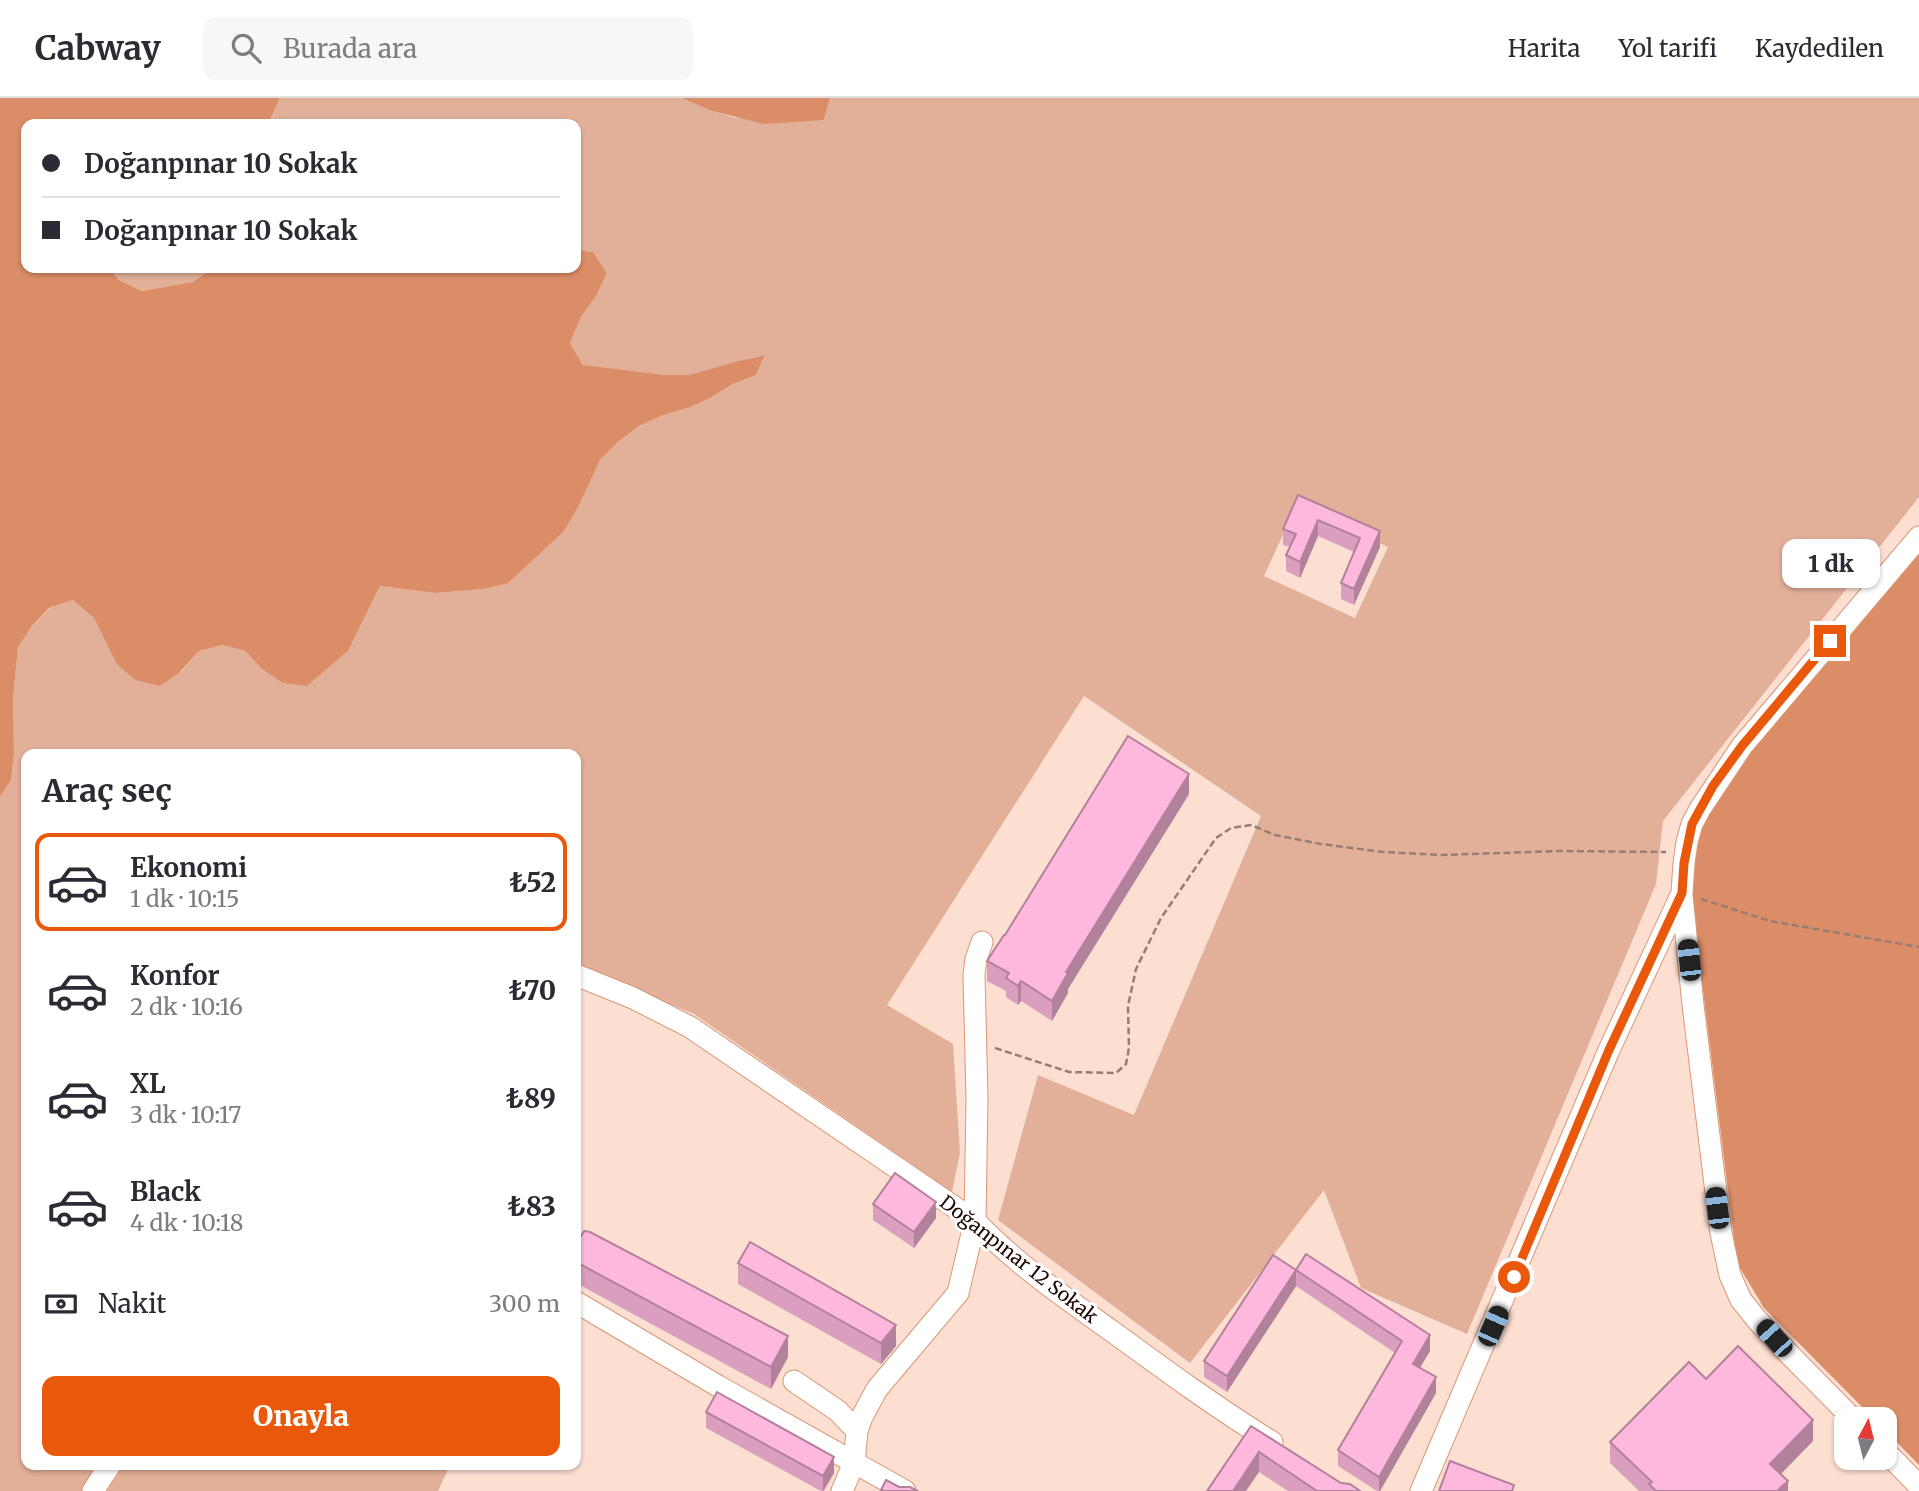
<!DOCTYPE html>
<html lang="tr">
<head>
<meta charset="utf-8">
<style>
	:root { --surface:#fff; --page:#f7f7f7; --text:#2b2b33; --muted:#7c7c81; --line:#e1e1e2; --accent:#ea580c }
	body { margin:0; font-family:Merriweather,serif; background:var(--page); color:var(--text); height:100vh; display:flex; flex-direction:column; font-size:26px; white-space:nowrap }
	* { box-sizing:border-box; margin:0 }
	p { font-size:23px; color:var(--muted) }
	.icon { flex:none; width:38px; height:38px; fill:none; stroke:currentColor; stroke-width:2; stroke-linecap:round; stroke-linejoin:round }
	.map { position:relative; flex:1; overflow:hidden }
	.drawer { position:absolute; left:21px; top:651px; width:560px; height:721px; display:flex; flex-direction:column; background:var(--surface); border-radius:14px; box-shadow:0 2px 5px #0004 }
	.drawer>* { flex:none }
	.top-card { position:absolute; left:21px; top:21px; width:560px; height:154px; border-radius:14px; box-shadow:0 2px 5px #0004; display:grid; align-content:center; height:154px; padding:0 21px; background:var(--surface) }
	.needle { width:46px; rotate:7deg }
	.controls { position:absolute; left:1834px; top:1309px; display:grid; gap:14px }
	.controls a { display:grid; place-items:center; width:63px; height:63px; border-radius:14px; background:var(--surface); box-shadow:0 2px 5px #0004; font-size:35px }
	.end { position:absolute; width:32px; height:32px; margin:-16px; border:9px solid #ea580c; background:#fff; box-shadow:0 0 0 4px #fff }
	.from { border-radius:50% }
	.bubble { position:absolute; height:49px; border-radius:14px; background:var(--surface); box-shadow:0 2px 5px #0004; font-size:23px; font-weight:800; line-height:49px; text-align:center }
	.car { position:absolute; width:21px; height:42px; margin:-21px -10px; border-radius:9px; box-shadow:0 0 5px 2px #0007; background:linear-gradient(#222 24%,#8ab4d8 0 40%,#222 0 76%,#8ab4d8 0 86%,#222 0) }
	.top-card b { display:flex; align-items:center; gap:24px; height:66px; font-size:26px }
	.top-card b+b { border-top:2px solid var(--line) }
	.top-card i { width:18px; height:18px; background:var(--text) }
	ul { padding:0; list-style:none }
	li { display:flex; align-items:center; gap:21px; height:98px; margin:0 14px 10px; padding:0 7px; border:4px solid transparent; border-radius:14px }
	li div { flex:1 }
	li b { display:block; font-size:26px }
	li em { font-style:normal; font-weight:800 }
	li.current { border-color:var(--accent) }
	li>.icon { width:63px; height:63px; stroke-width:1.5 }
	h2 { padding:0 21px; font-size:32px; line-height:84px }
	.pay { display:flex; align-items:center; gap:18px; height:77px; padding:0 21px; font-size:26px }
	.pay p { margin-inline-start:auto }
	.primary-button { display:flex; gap:14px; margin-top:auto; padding:14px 21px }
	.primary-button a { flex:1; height:80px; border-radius:14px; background:var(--accent); color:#fff; font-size:28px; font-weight:800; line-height:80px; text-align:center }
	header { display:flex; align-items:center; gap:42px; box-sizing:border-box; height:98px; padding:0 35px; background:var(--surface); border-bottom:2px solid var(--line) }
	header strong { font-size:33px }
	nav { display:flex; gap:38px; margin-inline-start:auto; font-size:24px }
	.search { width:490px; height:63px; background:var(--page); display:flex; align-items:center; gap:18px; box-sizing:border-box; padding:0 24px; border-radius:14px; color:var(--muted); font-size:26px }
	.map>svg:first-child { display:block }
	.green { fill:#e2b099; fill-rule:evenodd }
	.forest { fill:#db8d68 }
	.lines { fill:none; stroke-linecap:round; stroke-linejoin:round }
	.minor-casing { stroke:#da9676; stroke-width:23 }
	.path { stroke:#977d72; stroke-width:2.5; stroke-dasharray:7 3.5; stroke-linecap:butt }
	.minor { stroke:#fff; stroke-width:21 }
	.wall { fill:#da9ebf }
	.shaded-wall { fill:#b2819b }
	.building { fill:#feb8de; stroke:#b2819b; stroke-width:2 }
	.route { stroke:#ea580c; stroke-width:9 }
	.labels { text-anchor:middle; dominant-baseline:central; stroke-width:6; stroke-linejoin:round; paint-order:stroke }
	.street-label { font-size:19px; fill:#1e0700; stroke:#fff }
</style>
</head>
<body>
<header>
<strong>Cabway</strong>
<div class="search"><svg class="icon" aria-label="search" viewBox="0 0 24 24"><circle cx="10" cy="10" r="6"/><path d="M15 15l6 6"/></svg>Burada ara</div>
<nav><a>Harita</a><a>Yol tarifi</a><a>Kaydedilen</a></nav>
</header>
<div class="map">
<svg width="1919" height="1393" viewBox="0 0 1919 1393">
	<rect width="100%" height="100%" fill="#fddfd2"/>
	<!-- green -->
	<path class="green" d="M280 0H681L712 13 736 20 824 22 830 0H1919V399L1663 723 1656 786 1467 1236 1361 1190 1324 1092 1190 1265 998 1122 1038 977 1134 1017 1261 718 1084 598 887 907 953 946 960 1055 952 1094 694 916 576 867V656H26V1367H450L438 1393H0V699L11 682 14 655 13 601 18 548 32 528 50 510 73 502 94 520 116 565 181 574 199 553 222 547 245 553 262 571 307 588 348 553 380 488 435 495 483 491 545 449 564 433 600 362 618 344 639 328 663 317 688 310 710 300 733 286 756 277 765 258C740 259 716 273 691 277 661 281 614 271 583 267L570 245 581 219 596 198 607 175 593 154 576 152V26H268ZM1297 406 1388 449 1355 520 1264 478Z
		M109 170H214L192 184 142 193 119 182Z"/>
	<!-- forest -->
	<path class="forest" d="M0 0H280L268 26H26V170H109L119 182 142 193 192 184 214 170H576V152L593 154 607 175 596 198 581 219 570 245 583 267 664 277H690L738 263 765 257 756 277 733 286 710 300 688 310 663 317 639 328 618 344 600 362 578 409 564 433 508 485 483 491 435 495 380 488 348 553 307 588 283 585 262 571 245 553 222 547 199 553 180 574 160 588 135 582 116 565 94 520 73 502 49 510 32 528 18 549 13 601 14 655 11 682 0 699Z
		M681 0H830L824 22 764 26 712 13Z
		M1919 452V1367L1885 1332V1321H1874L1764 1210 1737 1165 1691 796 1692 767 1700 729 1748 653Z"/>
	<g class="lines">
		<!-- minor casing -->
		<g class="minor-casing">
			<path id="minor" d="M1682 797 1693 907 1721 1135 1730 1177 1741 1202 1758 1223 1790 1257 1853 1321
				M576 877 633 900 690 929 975 1123C1016 1166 1064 1199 1113 1234 1165 1272 1217 1310 1272 1344
				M576 1204 718 1288 905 1393
				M794 1283 838 1313 857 1333
				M1885 1353 1919 1388
				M93 1393 110 1367
				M842 1393 854 1365 857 1333 862 1319 877 1291 958 1195 975 1123 977 1000 974 877 976 861 982 844
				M1421 1393 1609 952 1682 795 1684 765 1687 744 1692 726 1700 711 1742 648 1919 439"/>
		</g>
		<!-- path -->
		<path class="path" d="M1701 801 1770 823 1919 849
			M995 950 1069 974 1116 975 1126 966 1129 950 1128 908 1136 871 1161 820 1216 740 1231 730 1251 727 1275 737 1321 746 1383 754 1442 757 1558 753 1666 754"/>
		<!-- minor -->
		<use href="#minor" class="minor"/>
	</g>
	<!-- wall -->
	<path class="wall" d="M1298 397 1380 449 1354 507 1341 501V485L1354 454 1318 438 1300 480 1286 473V457L1290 449 1283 447V431Z
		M1189 696 1068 891V895L1052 923 1021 903 1018 907 1006 899V893L987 883V863L1005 837Z
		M873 1106 936 1120 914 1150 873 1122Z
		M576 1147 788 1259 771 1291 576 1185Z
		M738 1165 896 1248 881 1266 738 1186Z
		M1296 1172 1430 1253 1420 1270 1436 1295 1380 1393H1377L1338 1368V1352L1395 1255 1296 1188 1227 1294 1204 1279V1263Z
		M1706 1281 1813 1343 1781 1376 1788 1393H1639L1610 1365V1344Z
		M706 1314 834 1375 824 1393H821L706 1330Z
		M1251 1328 1341 1385 1360 1393H1288L1259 1374Z"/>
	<!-- shaded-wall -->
	<path class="shaded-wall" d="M1318 422V438L1300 480V464Z
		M1380 433V449L1354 507V491Z
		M1189 676V696L1068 891V895L1052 923V903L1066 874Z
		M1021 883V903L1018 907V888Z
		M936 1104V1120L914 1150V1134Z
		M1296 1172V1188L1227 1294V1278Z
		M896 1227V1248L881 1266V1245Z
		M1430 1237V1253L1413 1281V1266Z
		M788 1238V1259L771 1291V1269Z
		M1436 1279V1295L1380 1393H1379V1379Z
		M1813 1322V1343L1770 1387V1366Z
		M1259 1354V1374L1246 1393H1233Z
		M834 1359V1375L823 1393V1378Z
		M1788 1383V1393H1777Z"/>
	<!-- building -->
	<path class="building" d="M1298 397 1380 433 1354 491 1341 485 1360 440 1318 422 1300 464 1286 457 1296 436 1283 431Z
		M1128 638 1189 676 1066 874 1068 875 1052 903 1021 883 1018 888 1006 880 1009 875 987 863 1004 837H1005Z
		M895 1075 936 1104 914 1134 873 1106Z
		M584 1133 590 1134 788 1238 771 1269 576 1164V1147Z
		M750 1144 896 1227 881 1245 738 1165Z
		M1306 1156 1430 1237 1413 1266 1436 1279 1379 1379 1338 1352 1402 1243 1296 1172Z
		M1273 1157 1296 1172 1227 1278 1204 1263Z
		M1738 1248 1813 1322 1770 1366 1788 1383 1777 1393H1656L1649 1386 1652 1384 1610 1344 1689 1264 1706 1281Z
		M717 1294 834 1359 823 1378 706 1314Z
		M1251 1328 1341 1385 1350 1386 1360 1393H1317L1259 1354 1233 1393H1207Z
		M1450 1363 1514 1387 1512 1393H1439Z
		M886 1382 899 1389H910L918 1393H884L881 1392Z"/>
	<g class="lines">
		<!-- route -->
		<path class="route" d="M1514 1179 1609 952 1682 795 1684 765 1692 726 1713 688 1742 648 1830 543"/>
	</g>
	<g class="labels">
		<!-- street labels -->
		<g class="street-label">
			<text transform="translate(1019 1161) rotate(38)">Doğanpınar 12 Sokak</text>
		</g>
	</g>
</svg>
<div class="controls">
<a><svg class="needle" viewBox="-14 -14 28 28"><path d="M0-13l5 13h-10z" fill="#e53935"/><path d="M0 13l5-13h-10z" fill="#7c7c81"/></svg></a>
</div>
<i class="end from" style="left:1514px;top:1179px"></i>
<i class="end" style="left:1830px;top:543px"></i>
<div class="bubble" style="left:1782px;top:441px;width:98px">1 dk</div>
<i class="car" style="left:1689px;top:862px;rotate:354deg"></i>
<i class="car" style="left:1717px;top:1110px;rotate:353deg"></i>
<i class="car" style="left:1493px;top:1228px;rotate:24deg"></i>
<i class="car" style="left:1774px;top:1240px;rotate:318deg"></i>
<div class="top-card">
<b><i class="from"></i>Doğanpınar 10 Sokak</b>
<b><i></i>Doğanpınar 10 Sokak</b>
</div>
<section class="drawer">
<h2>Araç seç</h2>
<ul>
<li class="current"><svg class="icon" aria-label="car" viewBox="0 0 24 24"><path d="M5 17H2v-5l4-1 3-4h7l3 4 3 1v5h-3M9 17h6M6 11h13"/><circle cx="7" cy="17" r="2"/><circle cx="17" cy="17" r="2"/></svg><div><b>Ekonomi</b><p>1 dk · 10:15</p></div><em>₺52</em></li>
<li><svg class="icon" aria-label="car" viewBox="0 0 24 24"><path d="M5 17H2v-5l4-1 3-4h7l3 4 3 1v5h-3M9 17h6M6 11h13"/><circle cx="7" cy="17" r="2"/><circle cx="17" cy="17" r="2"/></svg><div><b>Konfor</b><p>2 dk · 10:16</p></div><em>₺70</em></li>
<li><svg class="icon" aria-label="car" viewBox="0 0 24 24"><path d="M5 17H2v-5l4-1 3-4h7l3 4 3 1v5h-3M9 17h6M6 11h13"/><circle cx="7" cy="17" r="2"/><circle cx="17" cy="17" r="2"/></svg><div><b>XL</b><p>3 dk · 10:17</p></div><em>₺89</em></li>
<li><svg class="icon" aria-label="car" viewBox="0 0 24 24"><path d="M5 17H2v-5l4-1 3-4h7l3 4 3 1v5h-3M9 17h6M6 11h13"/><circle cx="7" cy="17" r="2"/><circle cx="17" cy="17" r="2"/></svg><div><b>Black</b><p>4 dk · 10:18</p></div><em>₺83</em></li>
</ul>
<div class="pay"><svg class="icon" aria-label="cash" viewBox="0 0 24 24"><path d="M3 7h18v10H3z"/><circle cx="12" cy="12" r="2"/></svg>Nakit<p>300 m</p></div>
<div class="primary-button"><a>Onayla</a></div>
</section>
</div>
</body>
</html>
